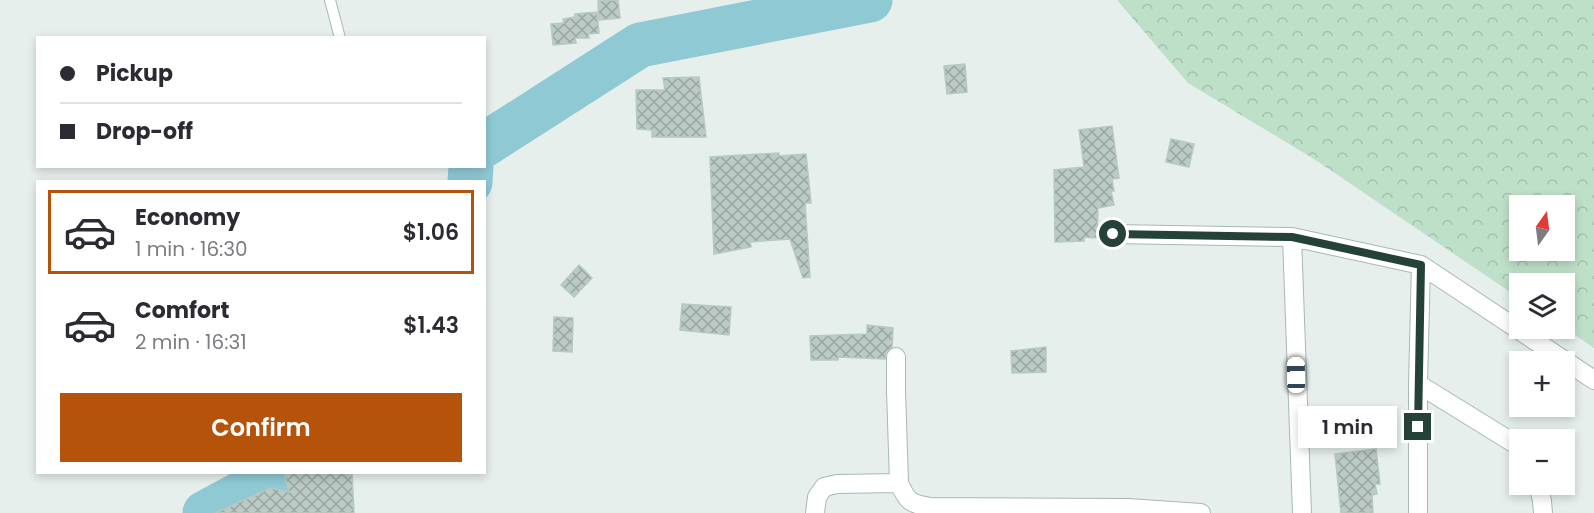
<!DOCTYPE html>
<html lang="en">
<head>
<meta charset="utf-8">
<style>
	:root { --surface:#fff; --page:#f2f2f3; --text:#2b2b33; --muted:#7c7c81; --line:#e1e1e2; --accent:#b45309 }
	body { margin:0; font-family:Poppins,sans-serif; background:var(--page); color:var(--text); height:100vh; display:flex; flex-direction:column; font-size:22px; white-space:nowrap }
	* { box-sizing:border-box; margin:0 }
	p { font-size:20px; color:var(--muted) }
	.icon { flex:none; width:33px; height:33px; fill:none; stroke:currentColor; stroke-width:2; stroke-linecap:round; stroke-linejoin:round }
	.map { position:relative; flex:1; overflow:hidden }
	.drawer { position:absolute; left:36px; top:180px; width:450px; height:294px; display:flex; flex-direction:column; background:var(--surface); border-radius:0px; box-shadow:0 3px 9px #0003 }
	.drawer>* { flex:none }
	.top-card { position:absolute; left:36px; top:36px; width:450px; height:132px; border-radius:0px; box-shadow:0 3px 9px #0003; display:grid; align-content:center; height:132px; padding:0 24px; background:var(--surface) }
	.needle { width:39px; rotate:14deg }
	.controls { position:absolute; left:1509px; top:195px; display:grid; gap:12px }
	.controls a { display:grid; place-items:center; width:66px; height:66px; border-radius:0px; background:var(--surface); box-shadow:0 3px 9px #0003; font-size:30px }
	.end { position:absolute; width:27px; height:27px; margin:-14px; border:8px solid #24423a; background:#fff; box-shadow:0 0 0 3px #fff }
	.from { border-radius:50% }
	.bubble { position:absolute; height:42px; border-radius:0px; background:var(--surface); box-shadow:0 3px 9px #0003; font-size:20px; font-weight:600; line-height:42px; text-align:center }
	.car { position:absolute; width:18px; height:36px; margin:-18px -9px; border-radius:8px; box-shadow:0 0 4px 2px #0007; background:linear-gradient(#fff 24%,#345 0 40%,#fff 0 76%,#345 0 86%,#fff 0) }
	.top-card b { display:flex; align-items:center; gap:21px; height:57px; font-size:22px }
	.top-card b+b { border-top:2px solid var(--line) }
	.top-card i { width:15px; height:15px; background:var(--text) }
	ul { padding:10px 0 0; list-style:none }
	li { display:flex; align-items:center; gap:18px; height:84px; margin:0 12px 9px; padding:0 12px; border:3px solid transparent; border-radius:0px }
	li div { flex:1 }
	li b { display:block; font-size:22px }
	li em { font-style:normal; font-weight:600 }
	li.current { border-color:var(--accent) }
	li>.icon { width:54px; height:54px; stroke-width:1.5 }
	.primary-button { display:flex; gap:12px; margin-top:auto; padding:12px 24px }
	.primary-button a { flex:1; height:69px; border-radius:0px; background:var(--accent); color:#fff; font-size:24px; font-weight:600; line-height:69px; text-align:center }
	.map>svg:first-child { display:block }
	.forest { fill:url(#forest-crowns); fill-rule:evenodd }
	.lines { fill:none; stroke-linecap:round; stroke-linejoin:round }
	.river { stroke:#8ec9d4; stroke-width:45 }
	.building { fill:url(#building-cross-hatch); stroke:#b8c9c2; stroke-width:1.5 }
	.lane-casing { stroke:#a8b8b2; stroke-width:12 }
	.street-casing { stroke:#a8b8b2; stroke-width:20 }
	.lane { stroke:#fff; stroke-width:10 }
	.street { stroke:#fff; stroke-width:18 }
	.route { stroke:#24423a; stroke-width:8 }
</style>
</head>
<body>
<div class="map">
<svg width="1594" height="513" viewBox="0 0 1594 513">
	<defs>
		<pattern id="forest-crowns" width="20" height="18" patternUnits="userSpaceOnUse" patternTransform="scale(1.5)"><rect width="20" height="18" fill="#bfe0c8"/><path d="M2 6a3 3 0 1 1 6 0M12 15a3 3 0 1 1 6 0" fill="none" stroke="#a4c1ad"/></pattern>
		<pattern id="building-cross-hatch" width="8" height="8" patternUnits="userSpaceOnUse" patternTransform="scale(1.5)"><rect width="8" height="8" fill="#bbcac4"/><path d="M0 0l8 8M0 8l8-8" fill="none" stroke="#98a6a0"/></pattern>
	</defs>
	<rect width="100%" height="100%" fill="#e6efeb"/>
	<!-- forest -->
	<path class="forest" d="M1117 0H1594V348L1565 328 1564 284H1520L1519 298 1314 159 1188 83ZM1520 206H1564V250H1520Z"/>
	<g class="lines">
		<!-- river -->
		<path class="river" d="M484 145 640 45 870 0
			M470 182 471 166
			M205 513 281 472"/>
	</g>
	<!-- building -->
	<path class="building" d="M618 0 620 18 599 20 598 1Z
		M597 12 599 33 588 34 589 38H575L576 43 553 45 551 24 564 23 563 19 575 17V14Z
		M965 64 967 92 947 94 944 66Z
		M699 77 706 137H652V130L637 129 636 90H665L663 78Z
		M1112 126 1119 178 1112 179 1114 191H1111L1114 205 1098 208 1097 238 1084 237V241L1055 242 1054 170 1084 167 1079 130Z
		M1171 139 1194 144 1189 167 1166 162Z
		M779 153V156L806 154 811 203H805L810 277 803 278 790 239 750 242 751 247 714 254 710 157Z
		M579 265 592 278 574 297 561 285Z
		M682 304 731 307 729 335 680 330Z
		M554 317 573 318 572 352 553 351Z
		M867 325 893 328 892 347 886 352 885 359 838 357V360H811L810 336 867 334Z
		M1046 347V372L1012 373 1011 351Z
		M1376 449 1380 484H1375L1377 494 1372 495 1373 513H1341L1335 454Z
		M284 472H352L354 513H215L271 488 289 492Z"/>
	<g class="lines">
		<!-- lane casing -->
		<g class="lane-casing">
			<path id="lane" d="M330 0 340 38"/>
		</g>
		<!-- street casing -->
		<g class="street-casing">
			<path id="street" d="M1113 234 1292 237
				M896 357V390L899 483C907 501 910 504 930 507L1128 508 1201 513
				M1418 384 1520 447
				M1538 484 1542 501 1543 513
				M815 513 817 497 824 487 837 484 899 483
				M1302 513 1292 237 1421 265 1594 380
				M1418 513V384L1421 265"/>
		</g>
		<!-- lane -->
		<use href="#lane" class="lane"/>
		<!-- street -->
		<use href="#street" class="street"/>
	</g>
	<g class="lines">
		<!-- route -->
		<path class="route" d="M1113 234 1292 237 1421 265 1418 427"/>
	</g>
</svg>
<div class="controls">
<a><svg class="needle" viewBox="-14 -14 28 28"><path d="M0-13l5 13h-10z" fill="#e53935"/><path d="M0 13l5-13h-10z" fill="#7c7c81"/></svg></a>
<a><svg class="icon" aria-label="layers" viewBox="0 0 24 24"><path d="M12 4l9 5-9 5-9-5zM3 14l9 5 9-5"/></svg></a>
<a>+</a>
<a>−</a>
</div>
<i class="end from" style="left:1113px;top:234px"></i>
<i class="end" style="left:1418px;top:427px"></i>
<div class="bubble" style="left:1298px;top:406px;width:99px">1 min</div>
<i class="car" style="left:1296px;top:375px;rotate:359deg"></i>
<div class="top-card">
<b><i class="from"></i>Pickup</b>
<b><i></i>Drop-off</b>
</div>
<section class="drawer">
<ul>
<li class="current"><svg class="icon" aria-label="car" viewBox="0 0 24 24"><path d="M5 17H2v-5l4-1 3-4h7l3 4 3 1v5h-3M9 17h6M6 11h13"/><circle cx="7" cy="17" r="2"/><circle cx="17" cy="17" r="2"/></svg><div><b>Economy</b><p>1 min · 16:30</p></div><em>$1.06</em></li>
<li><svg class="icon" aria-label="car" viewBox="0 0 24 24"><path d="M5 17H2v-5l4-1 3-4h7l3 4 3 1v5h-3M9 17h6M6 11h13"/><circle cx="7" cy="17" r="2"/><circle cx="17" cy="17" r="2"/></svg><div><b>Comfort</b><p>2 min · 16:31</p></div><em>$1.43</em></li>
</ul>
<div class="primary-button"><a>Confirm</a></div>
</section>
</div>
</body>
</html>
